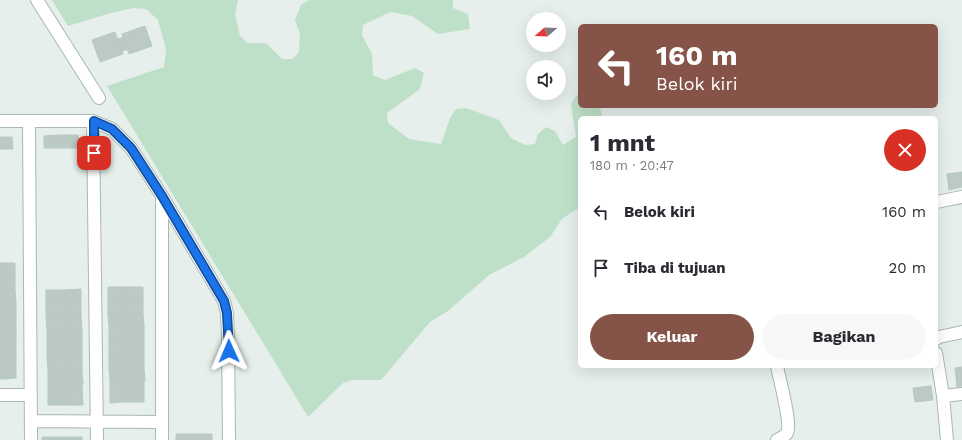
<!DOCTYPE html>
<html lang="id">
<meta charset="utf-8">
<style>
body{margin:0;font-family:"Work Sans",sans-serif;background:#f7f7f7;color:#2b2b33;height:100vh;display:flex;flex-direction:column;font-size:15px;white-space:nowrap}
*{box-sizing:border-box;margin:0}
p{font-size:13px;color:#7c7c81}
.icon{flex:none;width:22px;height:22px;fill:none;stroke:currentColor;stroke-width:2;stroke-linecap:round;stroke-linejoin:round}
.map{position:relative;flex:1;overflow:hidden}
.side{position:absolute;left:578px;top:116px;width:360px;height:252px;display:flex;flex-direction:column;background:#fff;border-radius:6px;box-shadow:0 4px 16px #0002}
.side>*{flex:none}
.banner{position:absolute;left:578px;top:24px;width:360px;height:84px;border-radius:6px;box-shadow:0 4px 16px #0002;background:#855347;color:#fff;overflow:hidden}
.needle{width:26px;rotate:251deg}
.fabs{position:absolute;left:526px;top:12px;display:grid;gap:8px}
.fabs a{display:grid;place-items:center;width:40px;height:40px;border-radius:50%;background:#fff;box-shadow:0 4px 16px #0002;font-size:20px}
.pin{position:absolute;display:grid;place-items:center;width:34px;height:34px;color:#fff;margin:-17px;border-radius:8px;box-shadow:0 2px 6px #0006}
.me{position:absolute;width:44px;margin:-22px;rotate:359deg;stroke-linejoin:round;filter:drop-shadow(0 0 3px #0008)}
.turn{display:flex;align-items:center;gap:14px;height:84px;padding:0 12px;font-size:18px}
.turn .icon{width:52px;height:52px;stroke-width:2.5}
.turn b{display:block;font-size:28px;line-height:34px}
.round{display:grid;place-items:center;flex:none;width:42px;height:42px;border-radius:21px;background:#f7f7f7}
.headline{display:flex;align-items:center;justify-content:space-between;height:68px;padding:0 12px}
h1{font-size:24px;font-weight:700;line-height:30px}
.action{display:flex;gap:8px;margin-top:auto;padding:8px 12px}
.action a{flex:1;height:46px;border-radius:24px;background:#855347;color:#fff;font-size:16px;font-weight:700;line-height:46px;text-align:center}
.action a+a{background:#f7f7f7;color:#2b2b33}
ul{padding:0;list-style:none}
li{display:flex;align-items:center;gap:12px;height:56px;padding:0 12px}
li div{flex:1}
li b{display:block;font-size:15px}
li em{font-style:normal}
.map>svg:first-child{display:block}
.green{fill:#bfe0c8}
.building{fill:#bbcac4;stroke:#b8c9c2}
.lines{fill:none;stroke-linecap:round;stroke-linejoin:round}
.minor-casing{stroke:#a8b8b2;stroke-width:14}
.minor{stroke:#fff;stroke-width:12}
.route-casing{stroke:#114b97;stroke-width:10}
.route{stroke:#1a73e8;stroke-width:7}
</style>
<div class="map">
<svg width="962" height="440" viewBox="0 0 962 440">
<rect width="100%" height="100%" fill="#e6efeb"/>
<!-- green -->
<path class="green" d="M52,0H238L235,14L240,36L248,43H266L282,59H292L299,52L300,34L295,20L301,5L309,0H453V8L468,14L470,29L438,34L412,16L390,12L363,25L362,35L372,54L373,75L385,80L415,68L424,73L420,89L387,113L388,123L409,139L441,144L450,118L456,109L466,108L499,120L511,138L525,145L535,144L538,134L546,127L555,131L563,145L576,137L571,104L577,95L580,94V106H599L602,114L601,118H580V207L562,219L550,237L524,257L489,275L448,311L430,322L381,380H353L343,383L308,417L107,86L164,67L166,49L158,20L146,9L133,8L111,13L68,26Z"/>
<!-- building -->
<path class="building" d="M145,26L152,46L129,54L122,34Z
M115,32L123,54L100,62L92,40Z
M124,37L128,49L122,51L118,39Z
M60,135H78L79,148H60Z
M60,135V148H44V136Z
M0,137H12L13,149H0Z
M962,172V187L949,190L947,174Z
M0,263H15V276H0Z
M0,276H15V289L0,290Z
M108,287H127V300H108Z
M127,287H143V299L127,300Z
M15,289L16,303H0V290Z
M81,289V302H65V290Z
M46,290H65V302H46Z
M143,299V313H127V300Z
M108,300H127V313L108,314Z
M46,302H65V316H46Z
M65,302H81V316H65Z
M0,303H16V317H0Z
M127,313V327H109L108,314Z
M127,313H143L144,327H127Z
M46,316H65V330H47Z
M65,316H81L82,329L65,330Z
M0,317H16V331H0Z
M109,327H127L128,341H109Z
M127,327H144V341H128Z
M82,329V344H66L65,330Z
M47,330H65L66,344H47Z
M0,331H16V345H0Z
M109,341H128V355H109Z
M128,341H144V355H128Z
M47,344H66V357L47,358Z
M66,344H82V357H66Z
M0,345H16V357H0Z
M109,355H128V368L109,369Z
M128,355H144V368H128Z
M0,357H4L5,379H0Z
M4,357H16V378L5,379Z
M66,357V371H48L47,358Z
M66,357H82V371H66Z
M962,367V386L957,387L955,368Z
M128,368V381H110L109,369Z
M128,368H144L145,381H128Z
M48,371H66L67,384H48Z
M66,371H82L83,384H67Z
M110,381H121V402L110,403Z
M121,381H132L133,402H121Z
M132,381H144V402H133Z
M48,384H59V405H48Z
M59,384H70L71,405H59Z
M70,384H82L83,405H71Z
M931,386L933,400L915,402L913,388Z
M176,434H195V440H176Z
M195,434H212V440H195Z
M42,437H55V440H42Z
M55,437H70V440H55Z
M70,437H82V440H70Z"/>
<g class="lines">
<defs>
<path id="minor" d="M37,0L99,98
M0,121H93L112,129L131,148L162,196L224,301L227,313L228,337L229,440
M29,121L31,440
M93,121L97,440
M162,197V440
M936,202L962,197
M936,339L939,337L962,332
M936,353L943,396L947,440
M777,366C779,378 792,424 787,433C785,436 781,438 777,440
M0,395H31
M943,396L962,394
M31,421L162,422"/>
</defs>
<!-- minor casing -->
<use href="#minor" class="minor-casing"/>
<!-- minor -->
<use href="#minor" class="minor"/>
</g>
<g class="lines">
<defs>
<path id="route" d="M94,153V121L112,129L131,148L162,196L224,301L227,313L229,351"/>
</defs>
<!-- route casing -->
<use href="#route" class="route-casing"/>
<!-- route -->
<use href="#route" class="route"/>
</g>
</svg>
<div class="fabs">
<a><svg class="needle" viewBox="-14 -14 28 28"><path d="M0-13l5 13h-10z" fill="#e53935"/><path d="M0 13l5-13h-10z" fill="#7c7c81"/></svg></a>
<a><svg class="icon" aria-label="sound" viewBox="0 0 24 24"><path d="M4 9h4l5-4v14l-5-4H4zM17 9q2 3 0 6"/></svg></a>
</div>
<div class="pin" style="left:94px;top:153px;background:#d93025"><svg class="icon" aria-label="arrive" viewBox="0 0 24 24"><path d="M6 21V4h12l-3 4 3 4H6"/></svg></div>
<svg class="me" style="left:229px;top:351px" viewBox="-20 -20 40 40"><path d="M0-17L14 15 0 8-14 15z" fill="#1a73e8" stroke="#fff" stroke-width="4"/></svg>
<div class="banner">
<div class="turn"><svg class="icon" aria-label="left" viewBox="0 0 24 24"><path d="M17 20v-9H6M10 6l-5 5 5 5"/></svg><div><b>160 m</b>Belok kiri</div></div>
</div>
<section class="side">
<div class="headline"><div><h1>1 mnt</h1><p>180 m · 20:47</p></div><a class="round" style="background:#d93025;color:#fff"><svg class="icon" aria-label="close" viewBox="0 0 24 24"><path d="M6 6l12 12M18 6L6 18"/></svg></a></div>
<ul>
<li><svg class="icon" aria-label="left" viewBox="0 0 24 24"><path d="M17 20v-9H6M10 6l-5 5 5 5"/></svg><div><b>Belok kiri</b></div><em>160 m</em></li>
<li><svg class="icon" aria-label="arrive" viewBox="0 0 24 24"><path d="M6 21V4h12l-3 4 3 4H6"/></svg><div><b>Tiba di tujuan</b></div><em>20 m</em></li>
</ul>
<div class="action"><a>Keluar</a><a>Bagikan</a></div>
</section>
</div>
